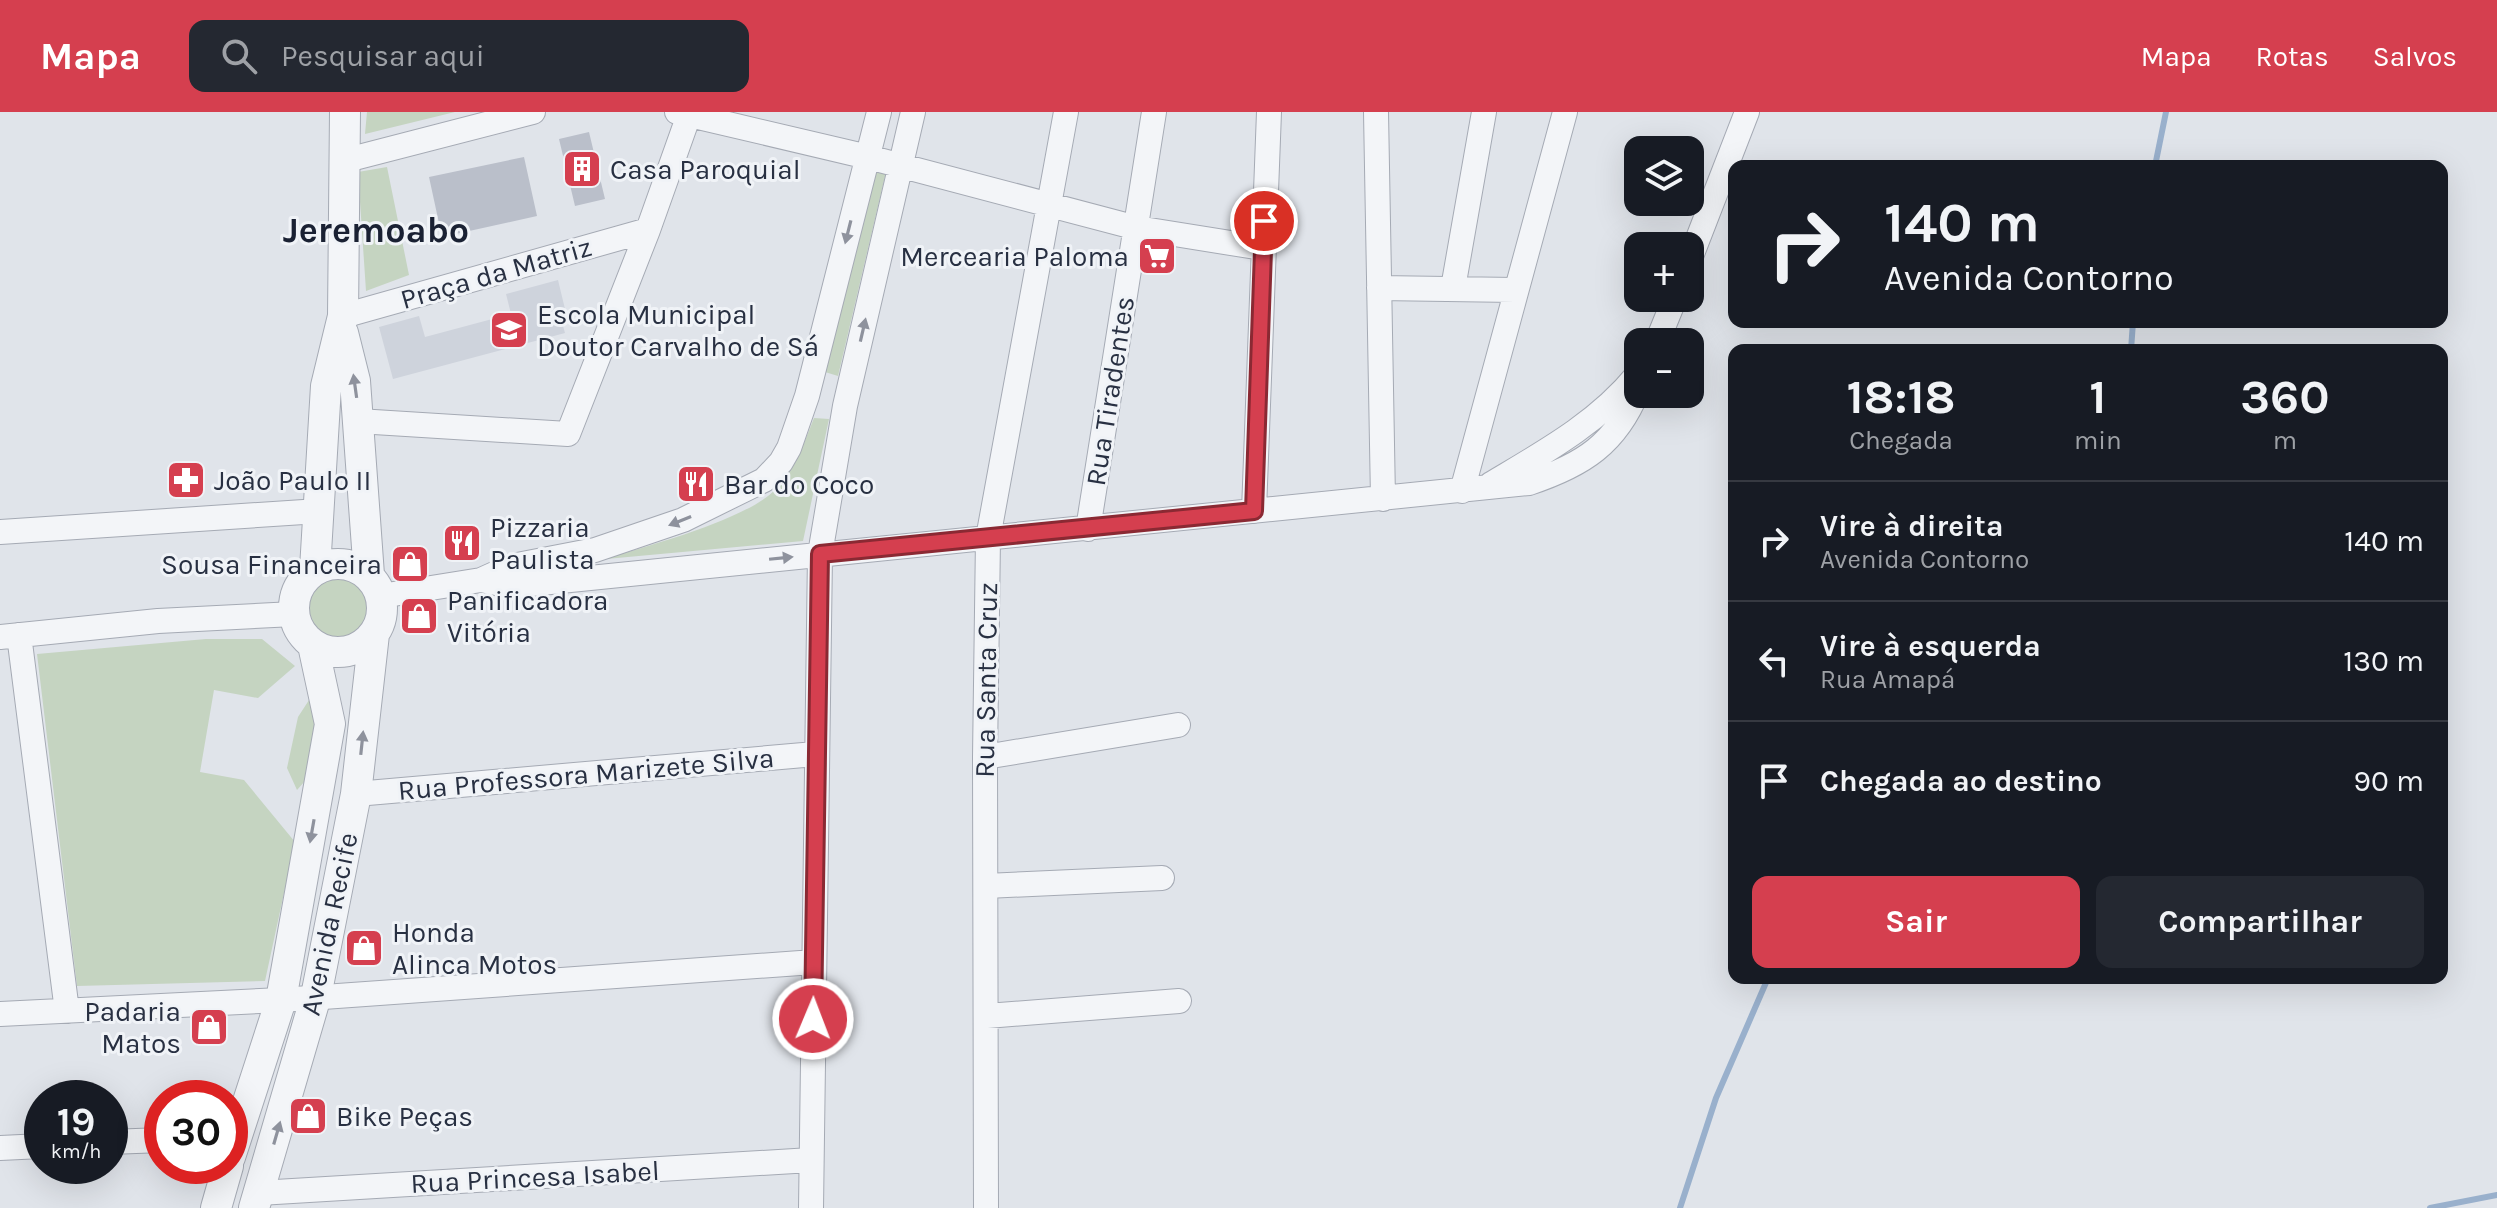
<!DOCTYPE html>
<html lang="pt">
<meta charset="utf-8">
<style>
body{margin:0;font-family:Karla,sans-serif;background:#242831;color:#f1f3f6;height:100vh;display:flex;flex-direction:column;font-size:30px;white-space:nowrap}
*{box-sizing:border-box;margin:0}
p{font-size:26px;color:#9ea1a6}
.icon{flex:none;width:44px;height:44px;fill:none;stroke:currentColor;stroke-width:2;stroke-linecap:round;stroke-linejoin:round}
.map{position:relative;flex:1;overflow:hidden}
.side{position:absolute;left:1728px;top:232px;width:720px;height:640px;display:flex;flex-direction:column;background:#171b24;border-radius:16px;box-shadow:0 8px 32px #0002}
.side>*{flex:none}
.banner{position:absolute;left:1728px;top:48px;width:720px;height:168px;border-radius:16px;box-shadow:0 8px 32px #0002;background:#171b24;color:#f1f3f6;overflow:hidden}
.controls{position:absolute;left:1624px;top:24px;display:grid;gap:16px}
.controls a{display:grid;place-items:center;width:80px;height:80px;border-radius:16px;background:#171b24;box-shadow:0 8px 32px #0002;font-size:40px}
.speed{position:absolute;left:24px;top:968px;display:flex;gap:16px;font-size:40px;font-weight:700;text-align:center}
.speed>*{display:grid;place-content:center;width:104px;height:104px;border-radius:50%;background:#171b24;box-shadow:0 8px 32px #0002;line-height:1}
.speed small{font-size:20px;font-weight:400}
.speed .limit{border:12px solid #d22;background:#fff;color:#111}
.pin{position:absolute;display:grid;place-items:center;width:68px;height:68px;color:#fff;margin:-34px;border:4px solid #fff;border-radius:50%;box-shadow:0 2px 8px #0007}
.me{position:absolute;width:88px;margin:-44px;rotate:1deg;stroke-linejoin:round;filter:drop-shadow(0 0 6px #0008)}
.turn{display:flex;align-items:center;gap:28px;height:168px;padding:0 24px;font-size:36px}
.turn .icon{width:104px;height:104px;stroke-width:2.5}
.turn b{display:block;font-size:56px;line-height:68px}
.eta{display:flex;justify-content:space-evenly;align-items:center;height:136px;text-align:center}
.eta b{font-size:48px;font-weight:700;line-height:56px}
.primary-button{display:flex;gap:16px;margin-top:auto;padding:16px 24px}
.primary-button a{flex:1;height:92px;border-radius:16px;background:#d53f4f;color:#fff;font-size:32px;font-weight:700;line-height:92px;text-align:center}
.primary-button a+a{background:#242831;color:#f1f3f6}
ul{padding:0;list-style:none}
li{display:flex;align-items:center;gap:24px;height:120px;padding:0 24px;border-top:2px solid #363941}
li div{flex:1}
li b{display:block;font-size:30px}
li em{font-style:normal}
header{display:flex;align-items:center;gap:48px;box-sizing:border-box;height:112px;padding:0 40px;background:#d53f4f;color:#fff}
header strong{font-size:38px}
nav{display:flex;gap:44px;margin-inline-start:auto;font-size:28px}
.search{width:560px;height:72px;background:#242831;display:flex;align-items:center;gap:20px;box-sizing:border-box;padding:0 28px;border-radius:16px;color:#9ea1a6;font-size:30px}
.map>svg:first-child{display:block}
.built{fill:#ced3dc}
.green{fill:#c5d4c1}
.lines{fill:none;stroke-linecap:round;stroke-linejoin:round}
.stream{stroke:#99b0cc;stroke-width:6}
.building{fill:#babfca}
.minor-casing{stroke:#a5aab4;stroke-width:26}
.tertiary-casing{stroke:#a5aab4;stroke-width:32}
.minor{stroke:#f3f5f8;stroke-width:24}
.tertiary{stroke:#f3f5f8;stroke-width:30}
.oneway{fill:#8e929d}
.route-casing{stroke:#8a2933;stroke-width:20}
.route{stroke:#d53f4f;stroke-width:14}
.labels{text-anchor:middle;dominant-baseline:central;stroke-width:6;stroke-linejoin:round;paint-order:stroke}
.poi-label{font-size:28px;fill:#283042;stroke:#f0f3f7;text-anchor:start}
.street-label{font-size:28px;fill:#283042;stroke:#f0f3f7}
.district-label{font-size:36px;font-weight:bold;fill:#1a2133;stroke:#f0f3f7}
</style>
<header>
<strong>Mapa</strong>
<div class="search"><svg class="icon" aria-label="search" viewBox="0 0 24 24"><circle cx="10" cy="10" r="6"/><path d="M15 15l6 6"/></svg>Pesquisar aqui</div>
<nav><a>Mapa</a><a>Rotas</a><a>Salvos</a></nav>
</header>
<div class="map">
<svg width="2497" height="1096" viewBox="0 0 2497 1096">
<rect width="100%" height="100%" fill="#e0e4ea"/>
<!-- built -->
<path class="built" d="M558,168L565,197L559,200L565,221L393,267L379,215L419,204L425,225L511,202L506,182Z"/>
<!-- green -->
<path class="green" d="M367,0H455L365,22Z
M387,55L409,163L366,179L358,60Z
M874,57L886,60L838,264L825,260Z
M814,306L829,307L803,429L606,447C649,433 746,408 776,377C795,357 804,331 814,306Z
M307 497a30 30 0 1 1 60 0a30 30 0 1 1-60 0Z
M206,527H262L295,554L258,586L214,578L200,660L244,668L295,730L265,869L77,874L37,542Z
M311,585L317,611L305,669L297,678L287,656L298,605Z"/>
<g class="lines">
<!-- stream -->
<path class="stream" d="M2155,54L2166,0
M2131,238L2133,210
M1680,1096L1716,986L1768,866
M2430,1096L2497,1083"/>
</g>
<!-- building -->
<path class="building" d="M589,20L605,87L575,94L559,27Z
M524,45L537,104L442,125L429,65Z"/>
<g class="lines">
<defs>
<path id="minor" d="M677,0L868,45L1137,116L1262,136
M1376,0L1383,387
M343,49L533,0
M1690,147L1747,0
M1379,176L1515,178
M1453,176L1484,0
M343,204L648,118
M1657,230L1675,186
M358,309L568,322L648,118L690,0
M1491,372C1543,341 1598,311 1637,263
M1462,379L1565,0
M1254,399L1269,0
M1088,417L1154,0
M0,420L319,399
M481,468L511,474L1529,371C1583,353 1616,332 1638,278
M381,484L481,468L512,454L595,438L683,408L764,368L781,350L789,336L807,284L879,0
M19,523L67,899
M0,525L158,509L294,502
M985,645L1178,613
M356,682L815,642
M986,774L1162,766
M0,902L281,888L814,850
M987,904L1179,889
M110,1030L162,1028
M0,1036L42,1034
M259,1081L811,1048
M811,1096L820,442L845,294L913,0
M986,1096L985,645L988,426L1066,0"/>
<path id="tertiary" d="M343,221L355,269L369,463
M294 496a44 44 0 1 1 88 0a44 44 0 1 1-88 0Z
M315,457L326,274L343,204L345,0
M230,1045L281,888L330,612L313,533
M216,1096L228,1054
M254,1096L316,884L356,682L374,522"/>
</defs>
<!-- minor casing -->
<use href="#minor" class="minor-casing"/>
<!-- tertiary casing -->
<use href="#tertiary" class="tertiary-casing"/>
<!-- minor -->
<use href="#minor" class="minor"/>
<!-- tertiary -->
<use href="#tertiary" class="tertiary"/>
</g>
<!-- one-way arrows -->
<defs><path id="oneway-solid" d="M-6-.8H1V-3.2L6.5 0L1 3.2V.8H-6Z" transform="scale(2)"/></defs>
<g class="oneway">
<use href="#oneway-solid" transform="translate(848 120) rotate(104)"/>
<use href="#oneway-solid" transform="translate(863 218) rotate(-77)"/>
<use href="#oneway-solid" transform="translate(355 274) rotate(-98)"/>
<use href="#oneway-solid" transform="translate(680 409) rotate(158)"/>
<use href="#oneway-solid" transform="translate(781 446) rotate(-6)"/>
<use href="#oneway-solid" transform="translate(362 631) rotate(-84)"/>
<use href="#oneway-solid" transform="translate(312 719) rotate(100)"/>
<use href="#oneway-solid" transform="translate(277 1021) rotate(-74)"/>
</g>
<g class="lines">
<defs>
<path id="route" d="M813,907L820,442L1254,399L1264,109"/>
</defs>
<!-- route casing -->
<use href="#route" class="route-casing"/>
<!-- route -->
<use href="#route" class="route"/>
</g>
<!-- icons -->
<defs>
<symbol id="building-square" viewBox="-11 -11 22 22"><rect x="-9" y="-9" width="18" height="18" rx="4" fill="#d53f4f" stroke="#f0f3f7"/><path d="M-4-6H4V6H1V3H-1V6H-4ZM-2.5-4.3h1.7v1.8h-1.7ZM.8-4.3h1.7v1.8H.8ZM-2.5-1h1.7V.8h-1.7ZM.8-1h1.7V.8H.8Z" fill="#fff"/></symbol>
<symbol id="supermarket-square" viewBox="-11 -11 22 22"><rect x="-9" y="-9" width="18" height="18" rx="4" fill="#d53f4f" stroke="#f0f3f7"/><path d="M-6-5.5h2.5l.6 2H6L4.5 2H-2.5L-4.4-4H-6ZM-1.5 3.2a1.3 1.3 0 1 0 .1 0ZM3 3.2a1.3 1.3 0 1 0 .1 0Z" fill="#fff"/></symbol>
<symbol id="school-square" viewBox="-11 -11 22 22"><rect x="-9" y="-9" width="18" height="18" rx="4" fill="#d53f4f" stroke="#f0f3f7"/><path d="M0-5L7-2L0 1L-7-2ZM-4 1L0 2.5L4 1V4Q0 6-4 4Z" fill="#fff"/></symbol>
<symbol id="pharmacy-square" viewBox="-11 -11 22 22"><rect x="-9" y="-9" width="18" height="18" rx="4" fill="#d53f4f" stroke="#f0f3f7"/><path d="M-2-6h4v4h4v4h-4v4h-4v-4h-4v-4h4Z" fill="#fff"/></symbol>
<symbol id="restaurant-square" viewBox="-11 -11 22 22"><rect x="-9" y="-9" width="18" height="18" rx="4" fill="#d53f4f" stroke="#f0f3f7"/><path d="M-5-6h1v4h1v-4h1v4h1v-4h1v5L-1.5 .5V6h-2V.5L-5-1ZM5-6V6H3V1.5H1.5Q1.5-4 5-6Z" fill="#fff"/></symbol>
<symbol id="shop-square" viewBox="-11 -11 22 22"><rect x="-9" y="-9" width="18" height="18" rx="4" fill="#d53f4f" stroke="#f0f3f7"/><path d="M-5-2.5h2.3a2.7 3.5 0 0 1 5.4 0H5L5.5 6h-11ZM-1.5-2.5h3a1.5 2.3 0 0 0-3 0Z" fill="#fff"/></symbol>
</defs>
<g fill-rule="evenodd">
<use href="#building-square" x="560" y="35" width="44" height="44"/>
<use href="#supermarket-square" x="1135" y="122" width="44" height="44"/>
<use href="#school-square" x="487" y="196" width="44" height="44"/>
<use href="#pharmacy-square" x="164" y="346" width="44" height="44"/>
<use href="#restaurant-square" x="674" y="350" width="44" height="44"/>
<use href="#restaurant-square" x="440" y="409" width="44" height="44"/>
<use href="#shop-square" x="388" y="430" width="44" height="44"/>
<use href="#shop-square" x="397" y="482" width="44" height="44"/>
<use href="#shop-square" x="342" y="814" width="44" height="44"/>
<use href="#shop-square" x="187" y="893" width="44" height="44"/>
<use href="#shop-square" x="286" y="982" width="44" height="44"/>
</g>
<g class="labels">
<!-- poi labels -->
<g class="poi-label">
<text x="610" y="57">Casa Paroquial</text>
<text x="1129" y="144" text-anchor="end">Mercearia Paloma</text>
<text x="537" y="202">Escola Municipal<tspan x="537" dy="32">Doutor Carvalho de Sá</tspan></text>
<text x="214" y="368">João Paulo II</text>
<text x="724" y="372">Bar do Coco</text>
<text x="490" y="415">Pizzaria<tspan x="490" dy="32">Paulista</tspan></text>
<text x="382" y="452" text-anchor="end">Sousa Financeira</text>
<text x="447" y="488">Panificadora<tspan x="447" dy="32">Vitória</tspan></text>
<text x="392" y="820">Honda<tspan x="392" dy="32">Alinca Motos</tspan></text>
<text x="181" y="899" text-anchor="end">Padaria<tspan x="181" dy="32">Matos</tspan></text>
<text x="336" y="1004">Bike Peças</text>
</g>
<!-- street labels -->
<g class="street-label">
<text transform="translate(496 161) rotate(-16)">Praça da Matriz</text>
<text transform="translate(1110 279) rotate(-81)">Rua Tiradentes</text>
<text transform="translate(986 568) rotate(-89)">Rua Santa Cruz</text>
<text transform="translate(586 662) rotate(-5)">Rua Professora Marizete Silva</text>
<text transform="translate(329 812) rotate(-78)">Avenida Recife</text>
<text transform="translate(535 1065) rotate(-3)">Rua Princesa Isabel</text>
</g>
<!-- district labels -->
<g class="district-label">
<text x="376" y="118">Jeremoabo</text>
</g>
</g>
</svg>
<div class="controls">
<a><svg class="icon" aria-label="layers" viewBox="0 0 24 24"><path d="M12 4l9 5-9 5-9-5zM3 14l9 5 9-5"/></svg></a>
<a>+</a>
<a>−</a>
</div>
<div class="speed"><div>19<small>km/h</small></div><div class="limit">30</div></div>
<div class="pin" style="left:1264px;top:109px;background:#d93025"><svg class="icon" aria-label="arrive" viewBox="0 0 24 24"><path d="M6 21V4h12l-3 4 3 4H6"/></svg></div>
<svg class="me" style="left:813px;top:907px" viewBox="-20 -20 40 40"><circle r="17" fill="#d53f4f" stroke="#fff" stroke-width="3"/><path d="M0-11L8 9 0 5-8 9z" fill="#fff"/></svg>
<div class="banner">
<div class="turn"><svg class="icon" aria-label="right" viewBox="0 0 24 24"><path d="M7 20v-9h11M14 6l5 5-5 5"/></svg><div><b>140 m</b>Avenida Contorno</div></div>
</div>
<section class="side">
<div class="eta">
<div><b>18:18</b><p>Chegada</p></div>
<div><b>1</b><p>min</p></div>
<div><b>360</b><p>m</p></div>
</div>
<ul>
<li><svg class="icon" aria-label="right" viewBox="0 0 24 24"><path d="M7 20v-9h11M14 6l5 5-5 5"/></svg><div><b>Vire à direita</b><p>Avenida Contorno</p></div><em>140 m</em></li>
<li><svg class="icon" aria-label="left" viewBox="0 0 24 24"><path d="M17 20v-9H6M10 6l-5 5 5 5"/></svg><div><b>Vire à esquerda</b><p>Rua Amapá</p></div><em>130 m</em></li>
<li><svg class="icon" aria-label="arrive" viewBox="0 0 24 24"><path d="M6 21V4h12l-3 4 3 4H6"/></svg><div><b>Chegada ao destino</b></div><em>90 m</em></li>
</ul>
<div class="primary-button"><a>Sair</a><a>Compartilhar</a></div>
</section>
</div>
